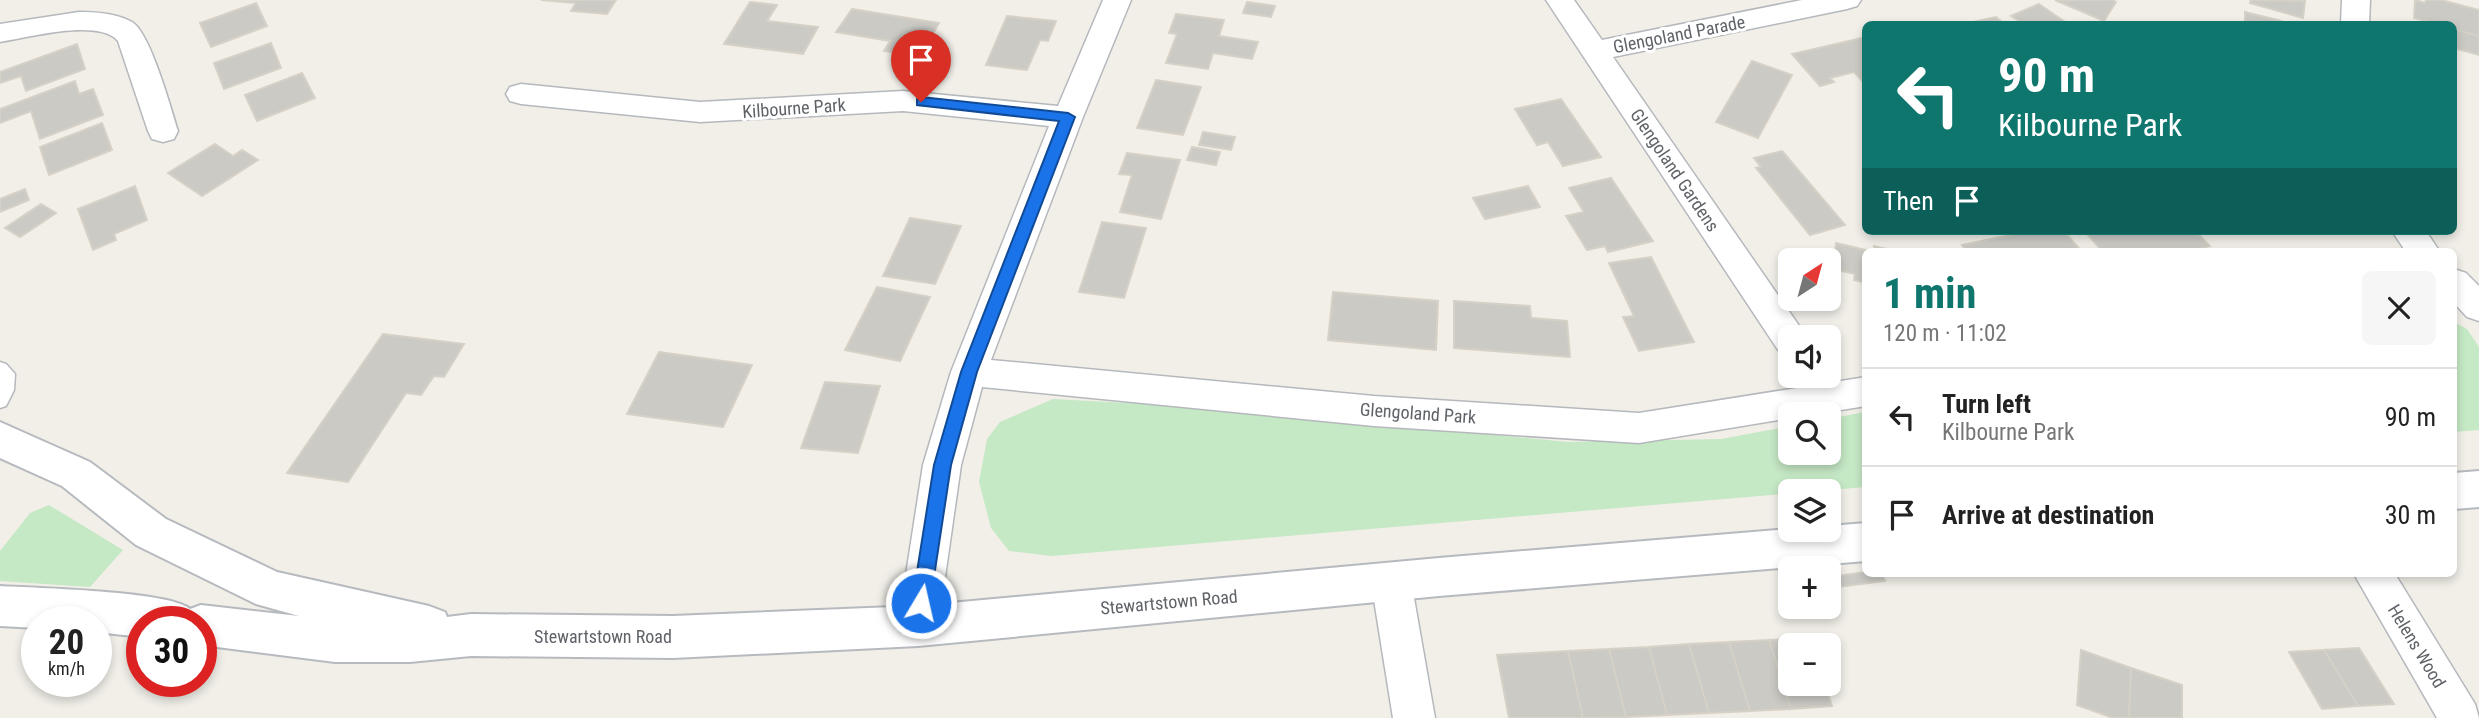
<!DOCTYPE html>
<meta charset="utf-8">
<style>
body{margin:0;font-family:"Roboto Condensed",sans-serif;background:#f6f6f6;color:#222;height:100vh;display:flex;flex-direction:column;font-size:26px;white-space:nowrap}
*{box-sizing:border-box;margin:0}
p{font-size:23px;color:#767676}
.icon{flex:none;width:38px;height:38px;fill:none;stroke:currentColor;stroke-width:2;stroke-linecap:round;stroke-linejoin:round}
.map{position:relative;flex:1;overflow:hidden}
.details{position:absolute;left:1862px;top:248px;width:595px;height:329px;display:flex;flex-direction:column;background:#fff;border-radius:10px;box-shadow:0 4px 10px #0003}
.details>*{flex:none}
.guide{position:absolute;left:1862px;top:21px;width:595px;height:214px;border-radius:10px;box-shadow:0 4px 10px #0003;background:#0f766e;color:#fff;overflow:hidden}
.needle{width:46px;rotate:36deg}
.tools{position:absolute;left:1778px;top:248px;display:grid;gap:14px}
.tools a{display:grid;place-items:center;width:63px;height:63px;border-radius:10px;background:#fff;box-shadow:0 4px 10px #0003;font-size:35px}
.speed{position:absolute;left:21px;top:606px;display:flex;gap:14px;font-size:35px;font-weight:700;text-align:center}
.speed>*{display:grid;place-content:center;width:91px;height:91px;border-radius:50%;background:#fff;box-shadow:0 4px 10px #0003;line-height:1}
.speed small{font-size:18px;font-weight:400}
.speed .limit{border:10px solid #d22;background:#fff;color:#111}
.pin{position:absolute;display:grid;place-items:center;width:60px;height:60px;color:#fff;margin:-72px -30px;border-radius:50% 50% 50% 0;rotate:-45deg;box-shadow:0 0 7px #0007}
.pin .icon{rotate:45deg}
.me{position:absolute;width:77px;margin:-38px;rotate:9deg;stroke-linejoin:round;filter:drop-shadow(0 0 5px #0008)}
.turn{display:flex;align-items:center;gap:24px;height:147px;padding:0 21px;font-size:32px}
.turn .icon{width:91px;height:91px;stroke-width:2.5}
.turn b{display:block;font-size:49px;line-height:60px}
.then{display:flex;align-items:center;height:66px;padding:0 21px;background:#0003;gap:14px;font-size:26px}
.round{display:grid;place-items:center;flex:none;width:74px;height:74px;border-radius:10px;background:#f6f6f6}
.head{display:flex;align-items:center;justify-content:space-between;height:119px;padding:0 21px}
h1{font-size:42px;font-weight:700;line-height:52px;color:#0f766e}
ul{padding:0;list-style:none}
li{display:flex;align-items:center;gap:21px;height:98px;padding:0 21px;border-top:2px solid #e0e0e0}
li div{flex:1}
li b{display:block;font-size:26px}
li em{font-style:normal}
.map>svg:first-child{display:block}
.green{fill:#c5e8c5}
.building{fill:#cccac5;stroke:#d6d1c6;stroke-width:2}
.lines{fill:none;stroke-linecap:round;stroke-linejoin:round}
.service-casing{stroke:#b5b8bc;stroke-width:3}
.minor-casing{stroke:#b5b8bc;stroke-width:3}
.secondary-casing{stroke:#b6babf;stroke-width:4}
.service{fill:#fff;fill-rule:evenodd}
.minor{fill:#fff;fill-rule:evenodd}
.secondary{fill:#fff;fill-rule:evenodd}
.route{fill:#1a73e8;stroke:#114b97;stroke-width:2}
.labels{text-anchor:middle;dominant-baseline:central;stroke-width:6;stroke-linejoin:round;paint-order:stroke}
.street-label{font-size:18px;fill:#5f6368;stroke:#fff}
</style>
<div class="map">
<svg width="2479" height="718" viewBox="0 0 2479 718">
<rect width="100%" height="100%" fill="#f1efe8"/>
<!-- green -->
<path class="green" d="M2454,322L2467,329L2479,347V430L2454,432Z
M1053,399L1203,407L1568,442L1721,439L1790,426V453H1829V419L1865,412V487L1052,556L1009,551L991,528L979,482L987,439L1000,422Z
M49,505L123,550L90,587L0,581V551L30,513Z"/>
<!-- building -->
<path class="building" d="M541,0H616L607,14L571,11L576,3Z
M2055,0H2112L2116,2L2104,21Z
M2251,0L2305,1L2303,18L2250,3Z
M2415,0L2425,3L2426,0H2441L2479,10V36L2454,29V24H2438L2414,18Z
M750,2L777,5L767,21L818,27L803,54L724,44Z
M1247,2L1275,6L1271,17L1243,13Z
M256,3L267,26L211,47L200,23Z
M2039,4L2068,24H2024L2011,16Z
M852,9L939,23L920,56L884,51L890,41L836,32Z
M2245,12L2281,21L2280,24H2259L2245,21Z
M1176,14L1224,20L1219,36L1258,42L1252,59L1213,53L1208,69L1166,63L1177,34L1169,33Z
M1007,16L1056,21L1048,41L1040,40L1027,70L986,65Z
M1996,17L2004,24H1964Z
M2454,29L2479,36V55L2454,48Z
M1866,37L1865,84L1854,72L1830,78L1834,82L1820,86L1792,54Z
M271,43L281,68L224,89L214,63Z
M77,44L85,69L26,91L21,76L0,83V72Z
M1752,61L1792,75L1758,138L1716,122Z
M302,73L315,98L257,121L245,95Z
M1156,80L1201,87L1183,135L1137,128Z
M75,81L79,94L93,89L103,115L40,139L31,111L0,123V109Z
M1561,99L1601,157L1563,166L1548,142L1537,145L1515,109Z
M102,123L112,150L49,175L40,147Z
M1203,132L1235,137L1231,150L1199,145Z
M215,144L233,156L242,150L258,160L202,196L168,173Z
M1192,147L1220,152L1216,165L1187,160Z
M1782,151L1845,225L1810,235L1756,168L1761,167L1754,158Z
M1127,153L1180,160L1161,219L1120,212L1132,175L1119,174Z
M1611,178L1653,241L1608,252L1605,246L1587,250L1566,216L1584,212L1569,188Z
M135,186L147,220L114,234L116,240L93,250L78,209Z
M1528,186L1540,207L1485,219L1473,198Z
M25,189L29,200L0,212V199Z
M41,204L56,213L20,237L5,228Z
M910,218L961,226L935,284L883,276Z
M1102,222L1146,228L1124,298L1079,292Z
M2030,231H2064L2082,252H1967L1962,245Z
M2097,231H2195L2210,246L2187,252H2103L2088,235L2099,233Z
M1836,243L1874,252V246L1899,252H1866V283L1854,280L1855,274L1833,269Z
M1651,257L1694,342L1639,351L1623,317L1634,316L1609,263Z
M877,287L930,297L900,361L845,350Z
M1333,292L1438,301L1436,350L1328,340Z
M1454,301L1530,306L1531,318L1567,321L1570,357L1454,348Z
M383,334L464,344L444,377L434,376L421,395L406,393L348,482L287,473Z
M659,352L752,365L723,427L627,414Z
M825,382L880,386L858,453L801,448Z
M1866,572L1882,574L1885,581L1829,588V577Z
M1809,638L1811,646H1790V684H1825L1832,706L1791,709L1769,640Z
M1769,640L1791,709L1750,711L1729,642Z
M1729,642L1750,711L1709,713L1689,644Z
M1689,644L1709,713L1667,715L1649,647Z
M1649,647L1667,715L1626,717L1609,649Z
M2359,648L2394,704L2358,706L2324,650Z
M1609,649L1626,717L1583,718L1568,651Z
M2081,650L2131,668L2129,718H2113L2077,705Z
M2324,650L2358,706L2322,709L2289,652Z
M1568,651L1583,718H1509L1497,655Z
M2131,668L2182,685V718H2129Z"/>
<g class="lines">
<defs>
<path id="service" d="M0,362L6,364L15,374L14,390L6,406L0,408Z"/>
<path id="minor" d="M1103,0H1131L1083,117L991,360L1374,396L1639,413L1866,377V406L1810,415H1790V418L1639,443L1374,426L982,387L961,465L938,626L932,639L918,644L904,639L898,626L923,465L951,372L1049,126L903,111L700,122L521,104L510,101L506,94L510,87L521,84L700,102L903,91L1058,106Z
M1546,0H1574L1602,40L1802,0H1861L1857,6L1847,9L1613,57L1802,330L1806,338H1790V354L1778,350Z
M2342,0H2370L2369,24H2341Z
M79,12C96,12 116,13 132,22C150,32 171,109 178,131L174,139L163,142L152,139L148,131L118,41C98,18 27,38 0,42V24Z
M2392,231H2426L2440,252H2406Z
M2454,269L2466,273L2479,286V321L2467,317L2454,303Z
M1391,563L1405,569L1411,581L1435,718H1393L1371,581L1377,569Z
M2354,574H2395L2475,704L2479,718H2437Z"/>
<path id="secondary" d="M0,422L90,462L166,519L277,572L429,606L445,612L447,617L471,614L673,616L918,606L1439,558L1790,529L1829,530V526L1866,523V561L1439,596L918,646L673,658L471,656L410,662H335L201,645V621H142V637L96,632V621H37V628L0,626V586C34,588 170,591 190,609L201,605L299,616L256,604L136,545L62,486L0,458Z
M2479,471V507L2454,509V473Z"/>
</defs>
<!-- service casing -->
<use href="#service" class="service-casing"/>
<!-- minor casing -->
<use href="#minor" class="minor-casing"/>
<!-- secondary casing -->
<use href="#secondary" class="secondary-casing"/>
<!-- service -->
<use href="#service" class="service"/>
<!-- minor -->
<use href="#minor" class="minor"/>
<!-- secondary -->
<use href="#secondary" class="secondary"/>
</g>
<!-- route -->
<path class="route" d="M921,97L1068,113L1075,117L977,372L951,465L930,603L928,609L921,611L915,609L912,603L934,465L961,372L1059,121L917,105V99Z"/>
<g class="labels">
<!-- street labels -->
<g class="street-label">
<text transform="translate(1679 34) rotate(-11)">Glengoland Parade</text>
<text transform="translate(794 108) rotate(-4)">Kilbourne Park</text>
<text transform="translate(1675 170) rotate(56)">Glengoland Gardens</text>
<text transform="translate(1418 413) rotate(4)">Glengoland Park</text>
<text transform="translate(1169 602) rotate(-5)">Stewartstown Road</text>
<text x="603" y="636">Stewartstown Road</text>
<text transform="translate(2417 646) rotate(59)">Helens Wood</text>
</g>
</g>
</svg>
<div class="tools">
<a><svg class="needle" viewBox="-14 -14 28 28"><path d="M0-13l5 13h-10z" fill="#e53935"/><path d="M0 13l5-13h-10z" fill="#767676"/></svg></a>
<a><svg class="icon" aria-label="sound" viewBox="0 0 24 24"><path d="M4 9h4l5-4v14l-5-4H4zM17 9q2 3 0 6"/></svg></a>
<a><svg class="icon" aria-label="search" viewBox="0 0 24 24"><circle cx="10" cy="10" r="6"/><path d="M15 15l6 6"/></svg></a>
<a><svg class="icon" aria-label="layers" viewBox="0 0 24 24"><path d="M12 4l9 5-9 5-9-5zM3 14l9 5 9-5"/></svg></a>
<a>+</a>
<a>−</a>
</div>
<div class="speed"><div>20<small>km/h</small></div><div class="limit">30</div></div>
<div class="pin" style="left:921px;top:102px;background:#d93025"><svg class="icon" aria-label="arrive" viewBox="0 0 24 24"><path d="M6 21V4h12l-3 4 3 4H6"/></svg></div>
<svg class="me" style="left:921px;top:603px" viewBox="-20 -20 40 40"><circle r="17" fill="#1a73e8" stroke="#fff" stroke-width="3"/><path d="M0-11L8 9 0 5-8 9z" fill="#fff"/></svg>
<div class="guide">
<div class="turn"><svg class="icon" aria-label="left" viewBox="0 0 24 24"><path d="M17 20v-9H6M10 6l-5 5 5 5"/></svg><div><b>90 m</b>Kilbourne Park</div></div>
<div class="then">Then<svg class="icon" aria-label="arrive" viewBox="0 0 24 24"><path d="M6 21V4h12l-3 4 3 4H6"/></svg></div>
</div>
<section class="details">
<div class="head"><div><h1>1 min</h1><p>120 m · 11:02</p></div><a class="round"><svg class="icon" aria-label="close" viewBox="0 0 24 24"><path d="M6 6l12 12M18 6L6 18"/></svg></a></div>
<ul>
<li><svg class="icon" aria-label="left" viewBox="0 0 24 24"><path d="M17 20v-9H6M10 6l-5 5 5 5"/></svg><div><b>Turn left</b><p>Kilbourne Park</p></div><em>90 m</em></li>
<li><svg class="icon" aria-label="arrive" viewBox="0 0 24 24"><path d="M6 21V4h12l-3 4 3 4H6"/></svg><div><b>Arrive at destination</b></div><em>30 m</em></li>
</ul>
</section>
</div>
